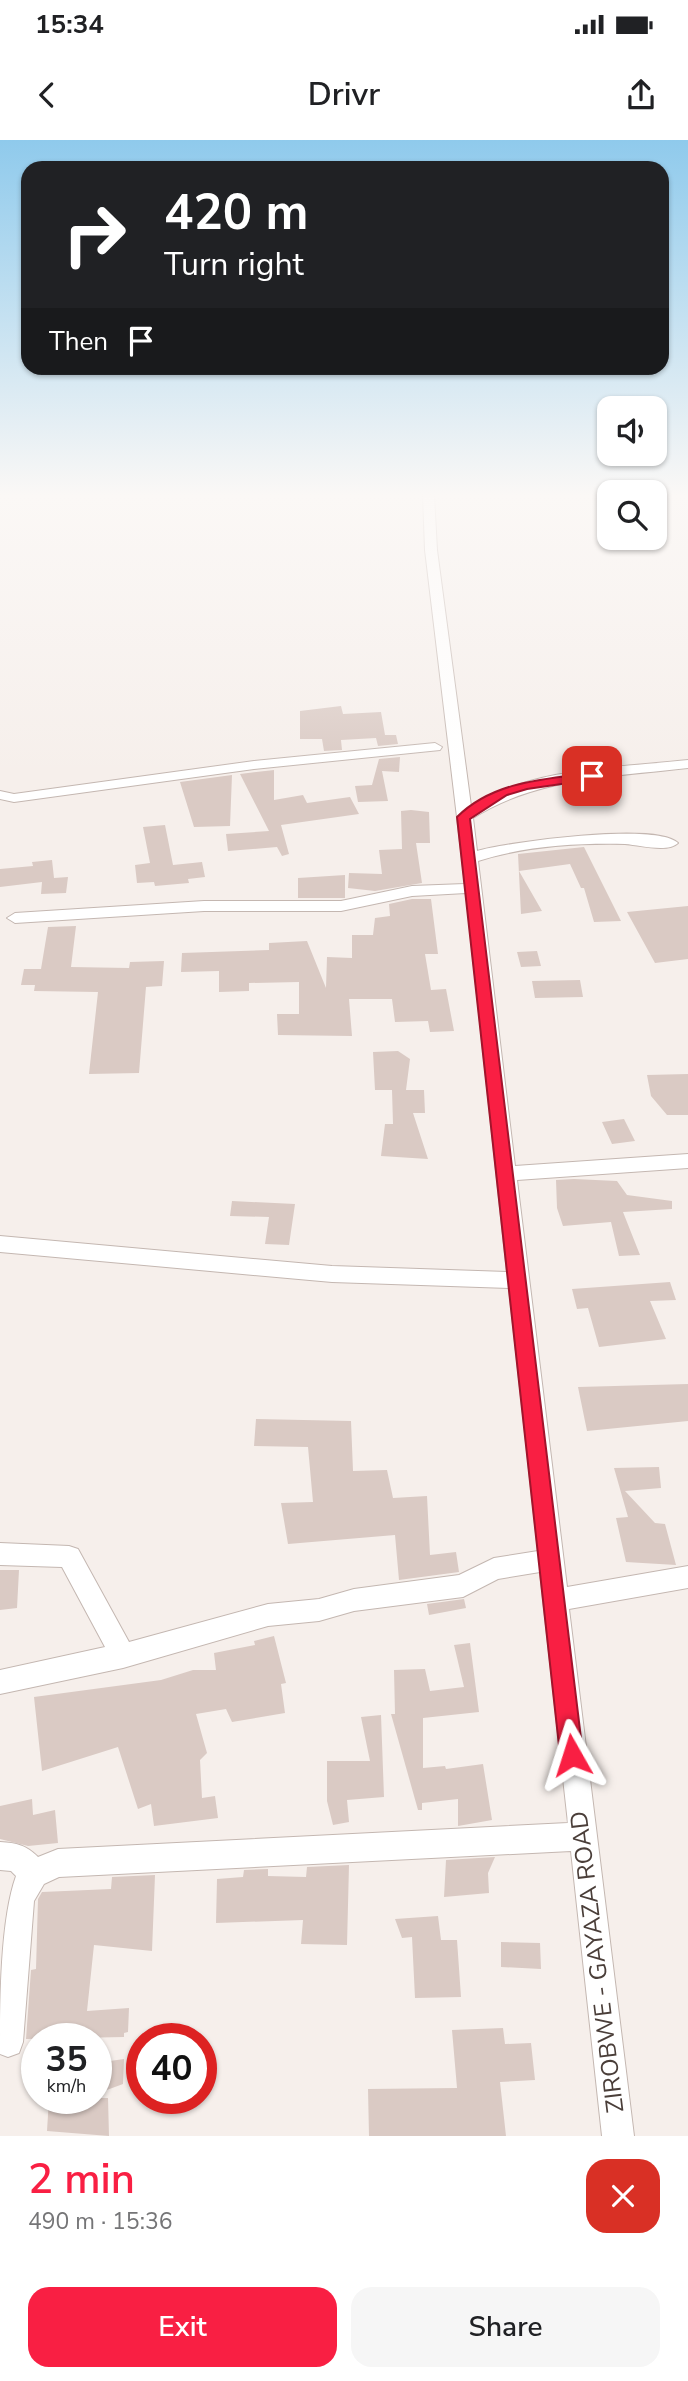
<!DOCTYPE html>
<meta charset="utf-8">
<style>
body{margin:0;font-family:"Nunito Sans",sans-serif;background:#f6f6f6;color:#202124;height:100vh;display:flex;flex-direction:column;font-size:26px;white-space:nowrap}
*{box-sizing:border-box;margin:0}
p{font-size:23px;color:#757577}
.icon{flex:none;width:38px;height:38px;fill:none;stroke:currentColor;stroke-width:2;stroke-linecap:round;stroke-linejoin:round}
.map{position:relative;height:1996px;overflow:hidden}
.details{display:flex;flex-direction:column;background:#fff;flex:1}
.details>*{flex:none}
.banner{position:absolute;left:21px;top:21px;width:648px;height:214px;border-radius:21px;box-shadow:0 2px 5px #0004;background:#202124;color:#fff;overflow:hidden}
.buttons{position:absolute;left:597px;top:256px;display:grid;gap:14px}
.buttons a{display:grid;place-items:center;width:70px;height:70px;border-radius:14px;background:#fff;box-shadow:0 2px 5px #0004;font-size:35px}
.speed{position:absolute;left:21px;top:1883px;display:flex;gap:14px;font-size:35px;font-weight:700;text-align:center}
.speed>*{display:grid;place-content:center;width:91px;height:91px;border-radius:50%;background:#fff;box-shadow:0 2px 5px #0004;line-height:1}
.speed small{font-size:18px;font-weight:400}
.speed .limit{border:10px solid #d22;background:#fff;color:#111}
.pin{position:absolute;display:grid;place-items:center;width:60px;height:60px;color:#fff;margin:-30px;border-radius:14px;box-shadow:0 4px 10px #0006}
.me{position:absolute;width:77px;margin:-38px;rotate:354deg;stroke-linejoin:round;filter:drop-shadow(0 0 5px #0008)}
.turn{display:flex;align-items:center;gap:24px;height:147px;padding:0 28px;font-size:32px}
.turn .icon{width:91px;height:91px;stroke-width:2.5}
.turn b{display:block;font-size:49px;line-height:60px}
.then{display:flex;align-items:center;height:66px;padding:0 28px;background:#0003;gap:14px;font-size:26px}
.round{display:grid;place-items:center;flex:none;width:74px;height:74px;border-radius:21px;background:#f6f6f6}
.summary{display:flex;align-items:center;justify-content:space-between;height:119px;padding:0 28px}
h1{font-size:42px;font-weight:600;line-height:52px;color:#f91f43}
.cta{display:flex;gap:14px;margin-top:auto;padding:14px 28px}
.cta a{flex:1;height:80px;border-radius:21px;background:#f91f43;color:#fff;font-size:28px;font-weight:600;line-height:80px;text-align:center}
.cta a+a{background:#f6f6f6;color:#202124}
.status{display:flex;justify-content:space-between;align-items:center;height:49px;padding:0 35px;background:#fff;direction:ltr}
.status svg{height:19px;fill:currentColor}
header{display:flex;justify-content:space-between;align-items:center;height:91px;padding:0 28px;background:#fff;font-size:32px;font-weight:600}
.map>svg:first-child{display:block}
.building{fill:#dacac4}
.lines{fill:none;stroke-linecap:round;stroke-linejoin:round}
.minor-casing{stroke:#c4b7b1;stroke-width:2}
.minor{fill:#fff;fill-rule:evenodd}
.route{fill:#f91f43;stroke:#a2142c;stroke-width:2}
.labels{text-anchor:middle;dominant-baseline:central;stroke-width:6;stroke-linejoin:round;paint-order:stroke}
.street-label{font-size:24px;fill:#4a3e39;stroke:#fff}
</style>
<div class="status"><b>15:34</b><svg viewBox="0 0 49 12"><path d="M0 12V9h3v3zM5 12V6h3v6zM10 12V3h3v9zM15 12V0h3v12zM26 1h20v11H26zM47 4h2v5h-2z"/></svg></div>
<header><svg class="icon" aria-label="back" viewBox="0 0 24 24"><path d="M15 5l-7 7 7 7"/></svg>Drivr<svg class="icon" aria-label="share" viewBox="0 0 24 24"><path d="M12 15V3M7 8l5-5 5 5M5 13v7h14v-7"/></svg></header>
<div class="map">
<svg width="688" height="1996" viewBox="0 0 688 1996">
<rect width="100%" height="100%" fill="#f6efeb"/>
<!-- building -->
<path class="building" d="M341,566L343,574L381,572L385,595H396L398,604L378,606L376,598L341,600L342,610L324,611L322,599H300V571Z
M400,617L399,632L382,631L388,661L358,662L355,646L372,645L379,619Z
M274,630V660L303,655L307,663L350,657L359,674L281,685L289,714L282,716L277,707L228,711L226,694L269,691L240,634Z
M232,635L230,686L194,687L180,642Z
M411,670L429,672L430,703H416L422,743L375,751L348,748L349,733L382,734L379,710L402,709L401,671Z
M165,685L173,725L202,722L205,737L188,739L189,743L155,746L154,742L137,743L135,725L150,723L143,687Z
M584,707L621,781L594,782L584,748H581L570,724L519,731L542,771L521,774L518,714Z
M52,720L54,738L68,737L66,753L41,754L42,742L0,747V729L33,726L32,722Z
M345,735V758H298V738Z
M412,759H431L438,814H425L431,850L446,849L454,891L430,892L428,881L395,882L392,859H349L352,896L278,895L277,874H299V842L249,843V851L219,852V831L181,832L182,813L269,810V803L307,801L326,848L327,817L352,818V795H373L375,778L390,776L389,764Z
M688,766V819L655,823L627,772Z
M76,786L71,827L129,828L130,822L164,821L162,846L146,847L139,933L89,934L98,852L34,851L35,845H21L24,829H41L48,787Z
M537,811L541,826L521,827L517,812Z
M580,840L583,857L535,858L532,841Z
M398,911L410,919L406,950H424L425,973H413L428,1019L381,1016L385,984H393L392,950H375L373,912Z
M688,934V975H667L651,956L647,935Z
M624,979L635,1001L612,1004L602,982Z
M574,1039L617,1041L627,1055L672,1061V1069L623,1072L640,1115L619,1116L611,1082L563,1086L557,1068L556,1040Z
M232,1061L295,1064L289,1105L265,1104L269,1077L230,1076Z
M670,1142L676,1160L650,1161L666,1199L599,1207L588,1168L577,1169L572,1149Z
M688,1244V1281L587,1291L578,1247Z
M256,1279L351,1281L353,1331L387,1330L393,1358L427,1356L430,1415L456,1412L459,1432L399,1440L395,1395L288,1404L281,1363L313,1362L308,1307L254,1306Z
M659,1327L661,1348L625,1351L655,1383L665,1384L676,1425L626,1422L616,1378L628,1377L614,1328Z
M0,1430H19L17,1468L0,1470Z
M464,1459L466,1468L429,1475L427,1464Z
M274,1496L286,1543L281,1544L285,1573L232,1582L226,1569L196,1574L207,1613L200,1620L202,1658L215,1656L218,1678L154,1686L151,1664L138,1669L118,1607L42,1631L34,1557L161,1540L193,1530H216L214,1513L255,1505L254,1501Z
M470,1503L479,1572L423,1578V1628L445,1626L446,1629L483,1624L492,1680L458,1686V1659L422,1663V1670H418L391,1574H395L394,1530L425,1529L430,1551L464,1547L454,1505Z
M381,1575L384,1657L347,1660L349,1682L333,1685L327,1661V1621H370L361,1577Z
M32,1659L33,1675L55,1670L58,1703L28,1706L0,1699V1666Z
M495,1717L488,1733L489,1753L444,1757L446,1720Z
M349,1725L347,1805L301,1804L303,1780L216,1783L217,1739L243,1737L244,1730L268,1729V1736L306,1737L307,1727Z
M155,1735L152,1811L94,1805L87,1871L129,1868L128,1892L124,1893V1897L26,1899L31,1830L36,1829L38,1759L42,1752L111,1749L112,1737Z
M438,1776L441,1800H457L461,1857L415,1858L412,1797L402,1798L395,1779Z
M501,1802L540,1803L541,1829L501,1827Z
M503,1888L505,1904L531,1903L535,1940L500,1942L506,1996H369L368,1949L457,1948L452,1890Z
M124,1919L123,1944L96,1954V1923Z
M49,1958H108L109,1996L47,1991Z"/>
<g class="lines">
<defs>
<path id="minor" d="M423,355H434L437,410L471,666C535,627 616,628 688,620V628C613,637 538,637 473,678L477,711C508,702 656,682 678,703C668,713 639,705 625,704C576,703 525,706 478,721L515,1026L688,1014V1028L517,1040L567,1447L688,1426V1448L569,1469L634,1996H602L571,1711L59,1737L44,1744L34,1761L23,1902L19,1913L8,1917L0,1914C0,1863 0,1781 16,1736L11,1731L0,1730V1702C17,1703 26,1705 38,1717L58,1709L568,1683L540,1432L498,1439L463,1457L354,1471L319,1481L268,1486L123,1528L0,1554V1530L105,1507L62,1427L0,1425V1403L69,1406L78,1409L129,1502L268,1464L319,1459L354,1449L459,1435L494,1418L538,1411L509,1148L332,1142L0,1112V1096L332,1126L507,1132L466,753L412,756L341,771H204L15,783L7,778L15,773L204,761H341L412,746L465,744L425,410Z
M435,603L442,607L440,610L254,629L14,662L0,659V651L14,654L254,621Z"/>
</defs>
<!-- minor casing -->
<use href="#minor" class="minor-casing"/>
<!-- minor -->
<use href="#minor" class="minor"/>
</g>
<!-- sky -->
<linearGradient id="sky" x2="0" y2="1"><stop stop-color="#8fcaec"/><stop offset="0.56" stop-color="#fbf8f6"/><stop offset="1" stop-color="#fbf8f6" stop-opacity="0"/></linearGradient>
<rect width="688" height="635" fill="url(#sky)"/>
<!-- route -->
<path class="route" d="M592,633L596,634V639L527,649L507,655L470,679L583,1615L580,1623L572,1626L564,1623L560,1615L457,677C493,641 545,639 592,633Z"/>
<g class="labels">
<!-- street labels -->
<g class="street-label">
<text transform="translate(597 1822) rotate(-97)">ZIROBWE - GAYAZA ROAD</text>
</g>
</g>
</svg>
<div class="buttons">
<a><svg class="icon" aria-label="sound" viewBox="0 0 24 24"><path d="M4 9h4l5-4v14l-5-4H4zM17 9q2 3 0 6"/></svg></a>
<a><svg class="icon" aria-label="search" viewBox="0 0 24 24"><circle cx="10" cy="10" r="6"/><path d="M15 15l6 6"/></svg></a>
</div>
<div class="speed"><div>35<small>km/h</small></div><div class="limit">40</div></div>
<div class="pin" style="left:592px;top:636px;background:#d93025"><svg class="icon" aria-label="arrive" viewBox="0 0 24 24"><path d="M6 21V4h12l-3 4 3 4H6"/></svg></div>
<svg class="me" style="left:572px;top:1615px" viewBox="-20 -20 40 40"><path d="M0-17L14 15 0 8-14 15z" fill="#f91f43" stroke="#fff" stroke-width="4"/></svg>
<div class="banner">
<div class="turn"><svg class="icon" aria-label="right" viewBox="0 0 24 24"><path d="M7 20v-9h11M14 6l5 5-5 5"/></svg><div><b>420 m</b>Turn right</div></div>
<div class="then">Then<svg class="icon" aria-label="arrive" viewBox="0 0 24 24"><path d="M6 21V4h12l-3 4 3 4H6"/></svg></div>
</div>
</div>
<section class="details">
<div class="summary"><div><h1>2 min</h1><p>490 m · 15:36</p></div><a class="round" style="background:#d93025;color:#fff"><svg class="icon" aria-label="close" viewBox="0 0 24 24"><path d="M6 6l12 12M18 6L6 18"/></svg></a></div>
<div class="cta"><a>Exit</a><a>Share</a></div>
</section>
